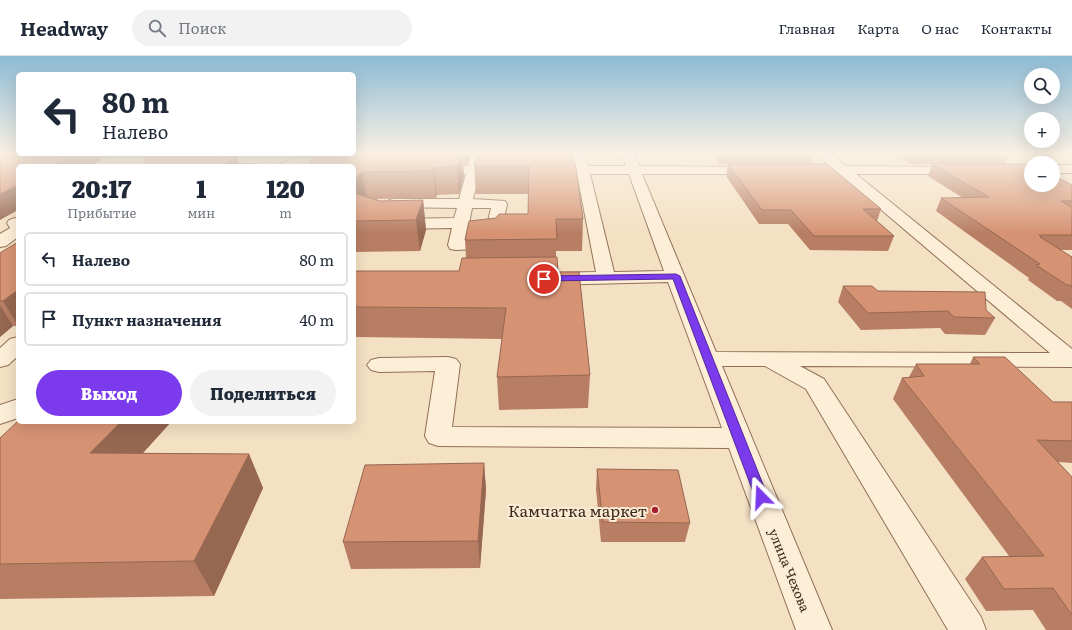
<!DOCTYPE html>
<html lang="ru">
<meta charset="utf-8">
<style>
body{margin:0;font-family:Literata,serif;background:#f2f2f3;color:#1f2937;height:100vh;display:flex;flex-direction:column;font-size:15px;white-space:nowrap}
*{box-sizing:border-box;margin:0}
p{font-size:13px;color:#747a83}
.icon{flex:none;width:22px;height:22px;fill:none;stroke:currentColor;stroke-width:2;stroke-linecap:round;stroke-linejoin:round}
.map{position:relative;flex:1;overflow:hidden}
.side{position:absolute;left:16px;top:108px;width:340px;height:260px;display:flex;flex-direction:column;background:#fff;border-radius:6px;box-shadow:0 4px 16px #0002}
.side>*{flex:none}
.top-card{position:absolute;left:16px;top:16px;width:340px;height:84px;border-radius:6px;box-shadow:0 4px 16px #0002;background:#fff;color:#1f2937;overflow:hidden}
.controls{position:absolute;left:1024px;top:12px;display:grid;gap:8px}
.controls a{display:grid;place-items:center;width:36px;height:36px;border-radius:50%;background:#fff;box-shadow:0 4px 16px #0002;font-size:20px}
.pin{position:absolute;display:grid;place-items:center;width:34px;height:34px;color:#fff;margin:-17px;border:2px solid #fff;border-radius:50%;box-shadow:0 1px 4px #0007}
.me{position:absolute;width:44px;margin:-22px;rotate:339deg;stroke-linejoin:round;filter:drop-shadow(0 0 3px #0008)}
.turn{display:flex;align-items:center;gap:14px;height:84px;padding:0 20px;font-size:18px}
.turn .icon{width:52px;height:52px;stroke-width:2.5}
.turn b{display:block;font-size:28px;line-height:34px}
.eta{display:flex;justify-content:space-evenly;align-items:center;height:68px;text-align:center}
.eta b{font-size:24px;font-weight:800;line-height:28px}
.action{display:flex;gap:8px;margin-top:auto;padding:8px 20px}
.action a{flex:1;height:46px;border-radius:24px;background:#7c3aed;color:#fff;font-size:16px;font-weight:800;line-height:46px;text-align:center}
.action a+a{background:#f2f2f3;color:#1f2937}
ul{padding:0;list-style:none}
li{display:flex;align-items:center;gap:12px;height:54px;margin:0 8px 6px;padding:0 12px;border:2px solid #e0e1e3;border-radius:6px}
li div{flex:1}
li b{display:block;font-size:15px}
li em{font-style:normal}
header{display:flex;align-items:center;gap:24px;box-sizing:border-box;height:56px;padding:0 20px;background:#fff;border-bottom:1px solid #e0e1e3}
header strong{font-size:19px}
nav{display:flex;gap:22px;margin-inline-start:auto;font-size:14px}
.search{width:280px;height:36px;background:#f2f2f3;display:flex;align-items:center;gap:10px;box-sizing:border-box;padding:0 14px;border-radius:22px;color:#747a83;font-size:15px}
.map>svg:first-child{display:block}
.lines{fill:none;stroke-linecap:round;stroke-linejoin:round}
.minor-casing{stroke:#917057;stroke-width:2}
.minor{fill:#fdeed8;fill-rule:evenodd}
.wall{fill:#b87e64}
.shaded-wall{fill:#966751}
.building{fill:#d69374;stroke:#966751}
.route{fill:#7c3aed;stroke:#51269a}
.poi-dot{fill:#a81f2e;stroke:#faebd4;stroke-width:1.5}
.labels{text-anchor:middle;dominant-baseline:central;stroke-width:4;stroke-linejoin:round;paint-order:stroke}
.street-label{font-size:13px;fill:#3f2a1d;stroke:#faebd4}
.near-poi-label{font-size:16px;fill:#3f2a1d;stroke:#faebd4;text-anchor:end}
</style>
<header>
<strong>Headway</strong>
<div class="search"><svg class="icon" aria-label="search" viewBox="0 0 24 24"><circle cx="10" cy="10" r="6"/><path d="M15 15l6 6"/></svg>Поиск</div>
<nav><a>Главная</a><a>Карта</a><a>О нас</a><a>Контакты</a></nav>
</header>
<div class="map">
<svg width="1072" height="574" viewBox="0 0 1072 574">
<rect width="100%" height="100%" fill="#f4e0c3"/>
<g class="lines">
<defs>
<path id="minor" d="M472,97H484L481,110L509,111L511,114L509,117L479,118L473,143L505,145L507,148L499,188L497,192L456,194L450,193L448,189L452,172L395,173L389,171L387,168L389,165L395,163L454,162L457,152L394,151L389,150L387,147L389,144L394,143H459L466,118H434L429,117L427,114L429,111L434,110H468ZM472,152H491L484,183L466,184Z
M573,97H585L588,110H626L621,97H633L639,110L763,111L765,114L763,117L758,118H642L716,296L1050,297L839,118H804L799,117L797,114L799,111L830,110L816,97H830L846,110L965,111L967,114L965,117L960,118H856L1072,293V311L800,310L824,323L981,561L986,574H948L806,333L765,310H722L832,574H796L729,392L438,390L429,387L425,380L435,315L379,316L371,314L367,309L371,304L379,302L448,301L456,303L460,308L452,371L722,372L668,226L549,229L542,227L540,223L542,219L549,217L596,216L577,118H546L541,117L539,114L541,111L546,110H575ZM590,118H629L664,215L614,216Z
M195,98L275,100L281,98H298L296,101L277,108L198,106L194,105L192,102Z
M1053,109H1072V117H1053Z
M15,162L18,163V181L6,190L0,191V178L10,172L7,167L9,164Z
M18,281V300L8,309L0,311V292L10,283Z
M18,343V362L0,368V349Z"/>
</defs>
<!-- minor casing -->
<use href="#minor" class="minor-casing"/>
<!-- minor -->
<use href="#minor" class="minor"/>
</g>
<!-- wall -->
<path class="wall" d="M354,97H471L467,108L463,109L464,120L459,138L437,139L436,142L376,143L380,145L423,144L426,174L420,195L354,196Z
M571,97L583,163L582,195H556V201L558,216L590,319L588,352L499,354L497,321L502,283L356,281L354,282V216L459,215L466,202L465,184L496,162L528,158V138H476L474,110Z
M712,97H812L814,98L811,108L881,153L877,165L894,180L888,195L810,194L788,168H759L726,120L728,108H719L712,98Z
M887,97H1051L1050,100H1008L1004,108L1072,129V194H1060L1072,201V253L1061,245H1057L1028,224L1029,222L936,155L941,142H963L928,120L932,108H910L899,101H894Z
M0,197L18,270H13L0,281Z
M843,230L878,235L986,254L995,262L985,279L945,278L940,272L861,274L838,246Z
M973,301L1053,346H1072V407L1058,406L1072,421V574H1046L1033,554L986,555L965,523L982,501L1009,500L893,343L902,322L909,321L916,308H970Z
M171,366L143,397L249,398L263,432L214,540L0,543V382Z
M484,407L486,434L480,512L351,513L343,486Z
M597,413L690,467L685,486H601L596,433Z"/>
<!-- shaded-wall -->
<path class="shaded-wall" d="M461,97H462L464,120L459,138L457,110Z
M466,97H471L467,108Z
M74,98H110L90,110H52Z
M237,99L240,110H224Z
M434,112L437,139L436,142L433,115Z
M362,116L367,144L354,160V125Z
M18,129V154L0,164V138Z
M423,144L426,174L420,195L416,164Z
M18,234V270L3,245Z
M0,249L13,270L0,281Z
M354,270L356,281L354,282Z
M121,366H171L112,431L90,397Z
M249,398L263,432L214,540L194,505Z
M484,407L486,434L480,512L478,485Z"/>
<!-- building -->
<path class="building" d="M0,97H18V98H74L52,110H18V129L0,138Z
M354,97H461L457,110L434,112L433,115L362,116L354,125V110H307L317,98H354Z
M478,97H571L572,106H575L583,163H556L557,183L465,184L469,165L496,162L499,158H528L529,110H474Z
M720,97H812L814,98H721Z
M237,99L224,110H144L145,101Z
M728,108H827L881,153H863L894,180H814L791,154H762Z
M932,108H1031V129H1053V119L1072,129V145H1061L1072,151V179H1039L1042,181H1040L1072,201V231L1070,229H1067L1036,209L1040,208L941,142L989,141Z
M354,137L380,145L423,144L416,164L354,165Z
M18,186V234L3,245H0V197Z
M557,201L558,216H579L590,319L497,321L506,252L354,251V216L357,215H459L462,202Z
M843,230H872L878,235L985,236L986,254L995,262L954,261L948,255L868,257Z
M973,301H1005L1053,346H1072V385L1037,384L1072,421V559L1053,532L1004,533L982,501L1044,500L902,322L924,320L916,308H980Z
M18,365V366H121L90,397L249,398L194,505L0,508V382Z
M484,407L478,485L343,486L365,409Z
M597,413L678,414L690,467L603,466Z"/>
<!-- sky -->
<linearGradient id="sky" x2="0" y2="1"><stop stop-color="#8dbbd5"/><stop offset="0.55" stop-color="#faf1e4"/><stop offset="1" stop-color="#faf1e4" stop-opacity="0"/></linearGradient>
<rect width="1072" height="177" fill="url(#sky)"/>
<!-- route -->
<path class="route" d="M676,218L680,220L768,441L766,445L761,446L757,445L755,441L673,223L544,225L540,223L544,220Z"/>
<!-- markers -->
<circle class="poi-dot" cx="655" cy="454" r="4"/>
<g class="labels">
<!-- street labels -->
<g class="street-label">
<text transform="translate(790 514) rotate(68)">улица Чехова</text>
</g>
<!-- near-poi labels -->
<g class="near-poi-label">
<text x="647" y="454">Камчатка маркет</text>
</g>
</g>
</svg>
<div class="controls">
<a><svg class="icon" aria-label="search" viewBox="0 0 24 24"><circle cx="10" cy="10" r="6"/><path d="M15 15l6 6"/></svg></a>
<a>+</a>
<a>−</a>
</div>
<div class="pin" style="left:544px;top:223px;background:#d93025"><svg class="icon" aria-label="arrive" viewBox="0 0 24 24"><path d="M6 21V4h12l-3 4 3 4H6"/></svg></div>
<svg class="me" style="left:761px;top:441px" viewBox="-20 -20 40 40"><path d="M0-17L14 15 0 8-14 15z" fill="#7c3aed" stroke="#fff" stroke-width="4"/></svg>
<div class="top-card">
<div class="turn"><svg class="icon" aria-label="left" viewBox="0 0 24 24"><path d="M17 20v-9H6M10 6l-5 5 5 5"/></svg><div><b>80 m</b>Налево</div></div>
</div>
<section class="side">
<div class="eta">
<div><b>20:17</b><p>Прибытие</p></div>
<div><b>1</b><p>мин</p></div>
<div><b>120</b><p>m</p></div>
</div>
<ul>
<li><svg class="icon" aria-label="left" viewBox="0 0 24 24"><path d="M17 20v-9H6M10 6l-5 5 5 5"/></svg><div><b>Налево</b></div><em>80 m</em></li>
<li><svg class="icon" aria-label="arrive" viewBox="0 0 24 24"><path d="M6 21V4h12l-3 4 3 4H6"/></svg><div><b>Пункт назначения</b></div><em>40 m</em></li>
</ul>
<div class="action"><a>Выход</a><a>Поделиться</a></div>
</section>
</div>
